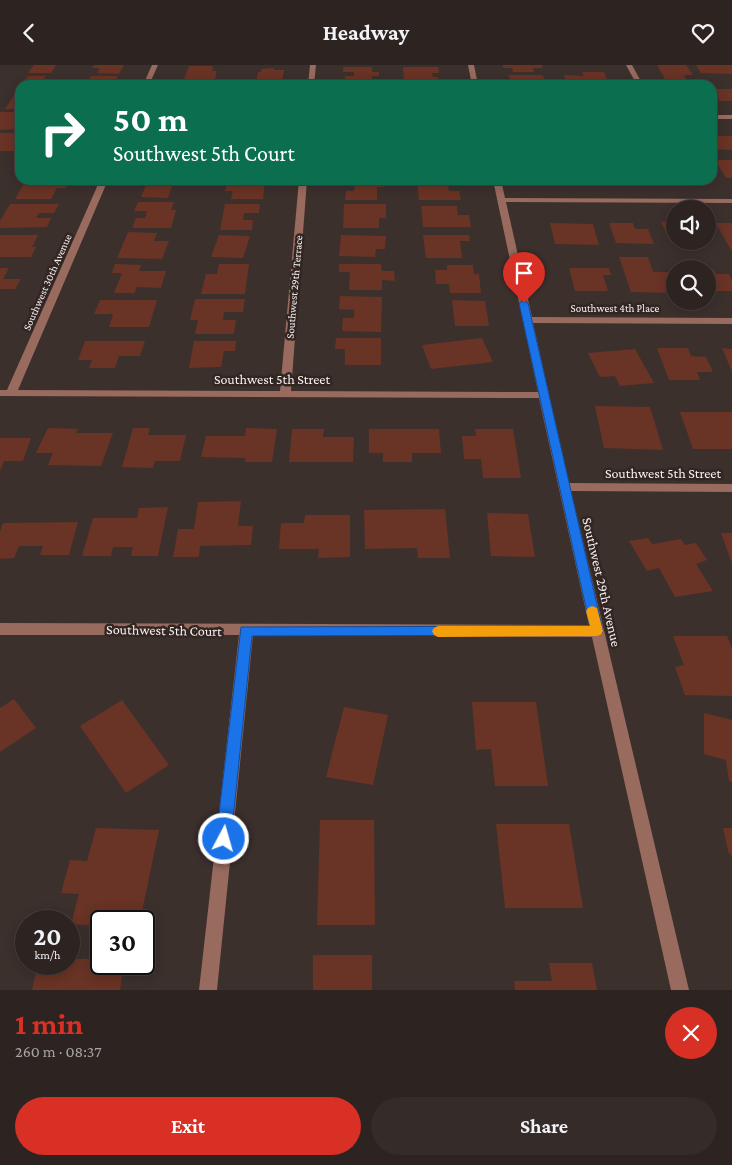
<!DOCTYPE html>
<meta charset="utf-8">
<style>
body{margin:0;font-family:"Crimson Pro",serif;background:#352c2a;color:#f1f3f6;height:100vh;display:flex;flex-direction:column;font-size:19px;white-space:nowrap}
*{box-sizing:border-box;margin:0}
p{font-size:16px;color:#a7a4a5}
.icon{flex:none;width:28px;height:28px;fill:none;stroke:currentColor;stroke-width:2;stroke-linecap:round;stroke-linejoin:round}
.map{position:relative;height:925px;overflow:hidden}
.drawer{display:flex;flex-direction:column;background:#2d2422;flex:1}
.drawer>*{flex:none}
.banner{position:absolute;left:15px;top:15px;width:702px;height:105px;border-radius:15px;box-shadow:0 2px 12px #0003,0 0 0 1px #484140;background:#0b6e4f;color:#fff;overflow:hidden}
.tools{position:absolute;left:666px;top:135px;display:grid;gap:10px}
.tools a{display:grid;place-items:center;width:50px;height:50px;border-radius:50%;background:#2d2422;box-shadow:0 2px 12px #0003,0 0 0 1px #484140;font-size:25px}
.speed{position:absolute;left:15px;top:845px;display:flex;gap:10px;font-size:25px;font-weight:700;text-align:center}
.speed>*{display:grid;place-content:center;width:65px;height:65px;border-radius:50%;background:#2d2422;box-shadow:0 2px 12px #0003,0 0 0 1px #484140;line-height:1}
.speed small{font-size:12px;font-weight:400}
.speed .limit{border:2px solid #111;border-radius:8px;background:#fff;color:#111}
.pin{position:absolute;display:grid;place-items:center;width:42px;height:42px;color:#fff;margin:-51px -21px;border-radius:50% 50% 50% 0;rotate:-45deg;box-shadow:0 0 5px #0007}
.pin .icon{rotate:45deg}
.me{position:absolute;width:55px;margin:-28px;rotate:6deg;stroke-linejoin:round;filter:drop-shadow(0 0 4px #0008)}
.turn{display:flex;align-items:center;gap:18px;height:105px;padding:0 15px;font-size:22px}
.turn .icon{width:65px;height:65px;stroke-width:2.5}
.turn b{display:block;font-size:35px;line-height:42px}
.round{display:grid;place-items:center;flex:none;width:52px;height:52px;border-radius:26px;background:#352c2a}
.overview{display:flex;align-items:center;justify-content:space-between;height:85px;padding:0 15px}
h1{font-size:30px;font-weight:700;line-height:38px;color:#d93025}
.cta{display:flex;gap:10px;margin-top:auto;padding:10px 15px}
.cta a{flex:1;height:58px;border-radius:30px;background:#d93025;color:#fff;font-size:20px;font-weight:700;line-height:58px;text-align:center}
.cta a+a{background:#352c2a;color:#f1f3f6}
header{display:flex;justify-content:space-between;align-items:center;height:65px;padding:0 15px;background:#2d2422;font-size:22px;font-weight:700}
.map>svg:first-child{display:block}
.building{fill:#693325}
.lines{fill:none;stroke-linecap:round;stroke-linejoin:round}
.street{fill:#996a5e;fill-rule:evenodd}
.route{fill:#1a73e8;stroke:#114b97}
.slow{fill:#f59e0b}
.labels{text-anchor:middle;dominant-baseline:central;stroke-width:5;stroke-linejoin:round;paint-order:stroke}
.far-street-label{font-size:11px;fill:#f9f1ef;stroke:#322623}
.street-label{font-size:14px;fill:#f9f1ef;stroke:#322623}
</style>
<header><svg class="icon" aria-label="back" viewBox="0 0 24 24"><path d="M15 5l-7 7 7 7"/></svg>Headway<svg class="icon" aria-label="heart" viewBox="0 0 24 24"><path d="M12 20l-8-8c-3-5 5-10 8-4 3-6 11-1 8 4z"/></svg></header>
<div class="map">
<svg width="732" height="925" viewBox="0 0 732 925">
<rect width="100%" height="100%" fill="#3c302d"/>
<!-- building -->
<path class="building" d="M34,0H56L51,8H28Z
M94,0H124L119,9L97,8L100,3H92Z
M503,0H542L543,3H533L534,7H513L512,3H503Z
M657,0H686L693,10H684L686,14H665Z
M696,0H732V9L701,8Z
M189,1H213L212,6H217L214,17H183Z
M343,2H372V7H379V11H372V17H345V11H354V7H343Z
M403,2H438L439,8H432L433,12H438L439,18H404Z
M274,3V5H284L282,17H256L258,7H261V4Z
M582,7H604L609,19H567L564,10L584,11Z
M508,10H543L546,20H521L519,15L510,14Z
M28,11H46L44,14H56L52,20H22Z
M91,11H118L113,20H90L91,18H87Z
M712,24H732V36H720Z
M20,28V44H5L15,29Z
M0,47H20V64L0,65Z
M0,68H20V79L16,86H0Z
M712,68L714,71H732V85L712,84Z
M715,95H732V113H726Z
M26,115H70L66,123H57L51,134H15Z
M148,115H174L168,133L141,132Z
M227,115H265L263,134H231L233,126H225Z
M344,115H384V122H377V135H345L346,126H354L355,120H344Z
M417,115H462L463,120H448L449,126H459L461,135H419Z
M138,137H174L171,145H176L171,163H132L136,153H145L147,146H134Z
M10,139H59L54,148H39L36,153H51L47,162L0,163V156Z
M225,139H260L259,148H244L243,155H253L252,165H220Z
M344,139H386V153H379V163H343Z
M421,141H457L458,150H469L471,162H423Z
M661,157H675V176H698L699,179L671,178Z
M550,158L593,159L599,180L555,179Z
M609,158H633L635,164H648L654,179L616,178Z
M716,158H732V185H731Z
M128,167L157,168L154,176H169L162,194L117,193Z
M0,170H38L32,182H36L31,192H0Z
M219,170L250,171L243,193L211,192Z
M341,170L386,171L385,184H376L375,192L339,191Z
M423,170H469L470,176H460L462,193H426Z
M619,192H648L653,207H670L675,219V228L631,227Z
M115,199L141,200L139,206H166L161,223L136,222L135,228H114L122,208H112Z
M219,199H249L245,229H201L206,209H217Z
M339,199H381L382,206H394L395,216L382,215V225H349L350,207H339Z
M447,200H473L474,209H479L481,228H450L449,219H436L435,205H447Z
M0,203H9L3,214H21L15,224H0Z
M569,203H609L611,210H603L608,226H575Z
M708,204H713L716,209H729L732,215V226H708Z
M340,231L382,232L381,267L342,266L343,253H354V245L339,244Z
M195,234H245L243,247H224L223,255H236L234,269H195L198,255H190Z
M100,235H157L149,262H109L113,249H94Z
M452,235L485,236L489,261H455Z
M336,273H381V300H345V284H335Z
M482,273L493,297L431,304L422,280Z
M85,276H145L140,291H119L115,303H89L92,295H78Z
M194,276H236L235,286H224L221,302L189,303Z
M657,283H688L691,291L706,292L713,307H697L700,315H669Z
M722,283L732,284V307Z
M635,284L654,318L620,321L615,311L600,312L588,288Z
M595,341L650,342L663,385L604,383Z
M680,347H732V384H693Z
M48,363L78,364L76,368H113L101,401L48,400L53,388H36Z
M133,363H150L148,370H186L180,396H155L153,403L122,402Z
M246,363L277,364L272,397H245L246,393L201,392L206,371H245Z
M292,364H324L323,372H354L353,397H289Z
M369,364H439L441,388H412V397H383V388H369Z
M475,364H513L521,413H483L481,394H464L462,371H476Z
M0,373H31L23,396H4L0,406Z
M241,436L238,461H253L251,480L200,481L199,492H173L178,464H194L198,437Z
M168,442L158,491H131L133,482H113L111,491H82L93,453H137L139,443Z
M445,444L450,493H418L417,483L365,484L364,445Z
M487,448L528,449L535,492L491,491Z
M305,450H350V492L318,493L319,484H279L281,458H304Z
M78,457L69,490H40L43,481H19L14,493L0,494V467L3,458Z
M721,468H732V499Z
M648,473L652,479L681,474L685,480L696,478L707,495L696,499L713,526L675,532L659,503L647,506L629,476Z
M673,571H727L732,583V631L685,630L675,602L684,600Z
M14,634L36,663L0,687V643Z
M122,635L169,700L126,728L80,661Z
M472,637H536L548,721H495L491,684L476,685Z
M344,642L388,650L373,720L326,712Z
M704,648L732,655V717L729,716L726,695L704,689Z
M320,755H374L375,860H317Z
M496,759H569L583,843H505Z
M96,763L159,765L140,856H101V861L71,859L79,829L61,828L70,795L87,796Z
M723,763H732V792L728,786Z
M313,890H372V925H313Z
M69,894H101V899H124L120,925H32L38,899H69Z
M549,898H592L597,925H515L514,916H552Z"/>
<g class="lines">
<!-- street -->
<path class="street" d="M152,0H158L149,20H143Z
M310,0H316L314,20H308Z
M468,0H474L478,20H472Z
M626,0H632L643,20H637Z
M712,50H732V54H712Z
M100,115H108L18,325L280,326L299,115H307L291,326L538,327L493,115H501L505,133L732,134V138L506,137L532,252L732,253V259L533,258L569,418L732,419V427L571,426L689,925H671L592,572L253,570L217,925H199L239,570H0V558L589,560L539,333L0,331V325H7Z"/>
</g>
<!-- route -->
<path class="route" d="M524,235L528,238L603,566L601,570L252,571L231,774L229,779L224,781L218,779L216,774L241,562L590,561L519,238Z"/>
<!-- slow -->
<path class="slow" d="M592,541L597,543L603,566L601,570L597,571L438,572L434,570L432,566L434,563L438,561H590L586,546L588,543Z"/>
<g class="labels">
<!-- far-street labels -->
<g class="far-street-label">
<text transform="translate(47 217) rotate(-66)">Southwest 30th Avenue</text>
<text transform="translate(294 222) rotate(-85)">Southwest 29th Terrace</text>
<text x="615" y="243">Southwest 4th Place</text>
</g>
<!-- street labels -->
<g class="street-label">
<text x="272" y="314">Southwest 5th Street</text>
<text x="663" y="408">Southwest 5th Street</text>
<text transform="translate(602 517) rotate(77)">Southwest 29th Avenue</text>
<text transform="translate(164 565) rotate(1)">Southwest 5th Court</text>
</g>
</g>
</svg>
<div class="tools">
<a><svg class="icon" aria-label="sound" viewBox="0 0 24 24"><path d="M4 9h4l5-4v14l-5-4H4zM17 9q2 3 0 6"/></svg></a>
<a><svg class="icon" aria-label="search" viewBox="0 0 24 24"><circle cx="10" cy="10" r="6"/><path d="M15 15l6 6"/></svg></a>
</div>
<div class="speed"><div>20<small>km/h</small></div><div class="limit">30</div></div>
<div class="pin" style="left:524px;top:238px;background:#d93025"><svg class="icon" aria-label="arrive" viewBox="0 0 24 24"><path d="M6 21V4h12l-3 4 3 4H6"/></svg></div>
<svg class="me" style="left:224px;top:774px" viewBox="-20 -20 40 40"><circle r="17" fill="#1a73e8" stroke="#fff" stroke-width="3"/><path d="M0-11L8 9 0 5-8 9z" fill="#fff"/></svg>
<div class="banner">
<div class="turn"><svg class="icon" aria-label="right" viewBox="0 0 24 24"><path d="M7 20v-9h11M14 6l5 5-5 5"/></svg><div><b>50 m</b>Southwest 5th Court</div></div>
</div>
</div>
<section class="drawer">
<div class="overview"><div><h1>1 min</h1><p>260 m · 08:37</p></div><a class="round" style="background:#d93025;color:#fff"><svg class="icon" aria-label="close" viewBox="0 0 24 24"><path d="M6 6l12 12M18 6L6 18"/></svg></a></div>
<div class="cta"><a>Exit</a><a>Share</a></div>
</section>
